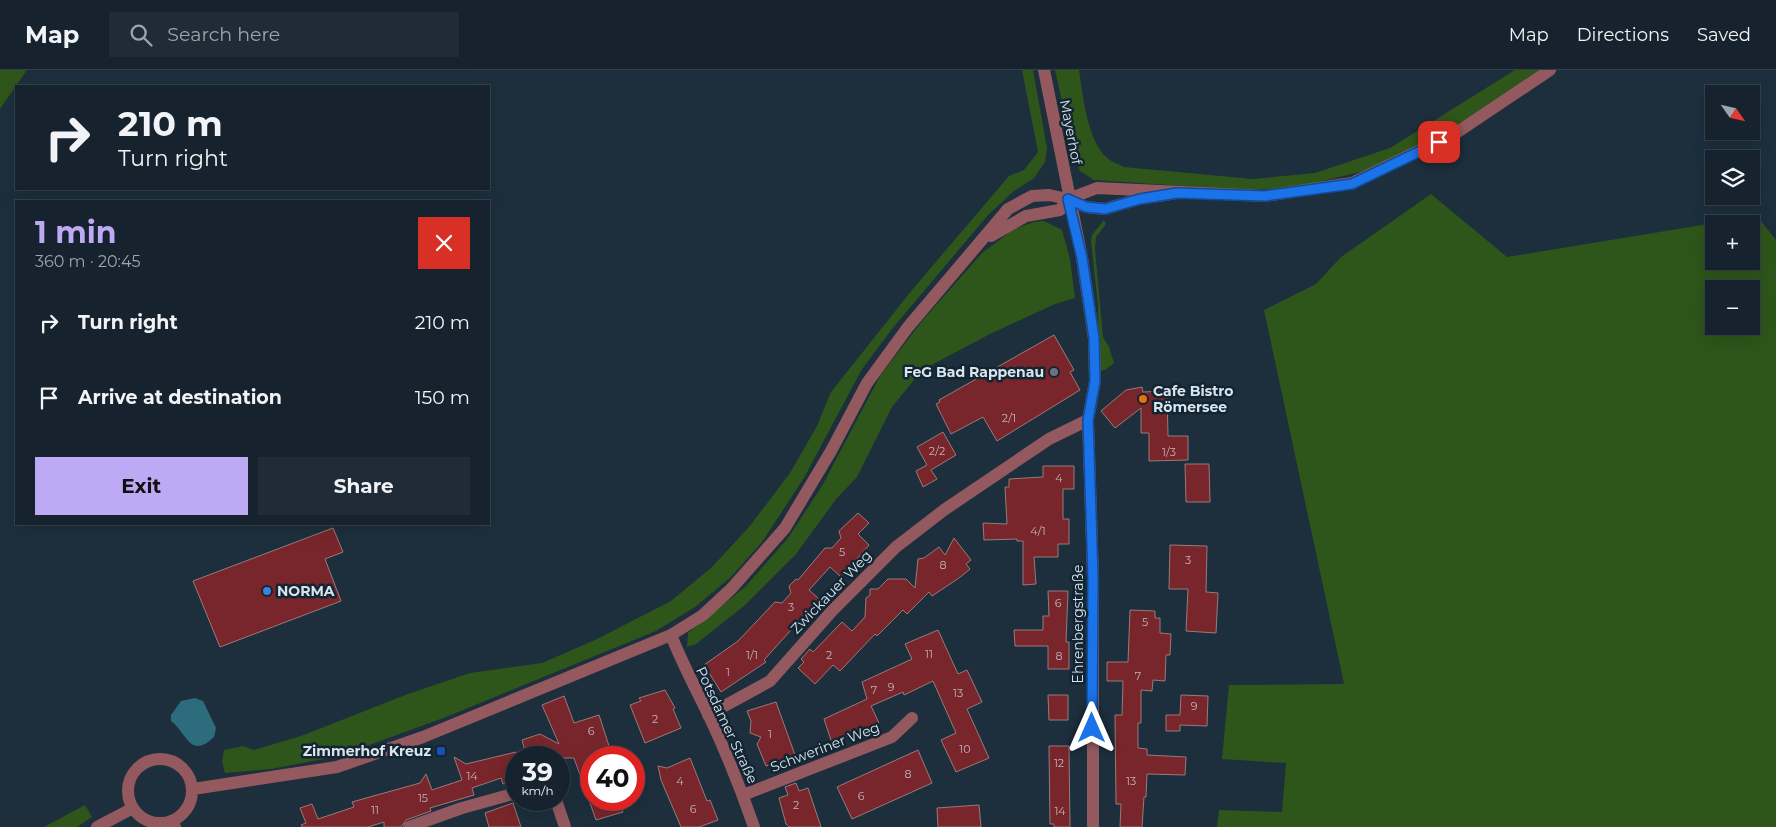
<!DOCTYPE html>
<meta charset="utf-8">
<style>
body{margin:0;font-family:Montserrat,sans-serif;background:#1f2b36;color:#f1f3f6;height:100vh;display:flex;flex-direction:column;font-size:19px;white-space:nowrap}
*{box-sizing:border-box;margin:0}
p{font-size:16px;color:#9ea4aa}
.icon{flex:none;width:28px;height:28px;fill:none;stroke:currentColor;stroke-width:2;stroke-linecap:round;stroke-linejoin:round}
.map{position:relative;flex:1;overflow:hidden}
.details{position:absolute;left:15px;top:130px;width:475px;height:325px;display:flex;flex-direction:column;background:#16232e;border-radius:0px;box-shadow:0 5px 20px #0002,0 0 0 1px #35404a}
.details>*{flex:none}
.banner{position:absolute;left:15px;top:15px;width:475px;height:105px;border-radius:0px;box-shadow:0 5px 20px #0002,0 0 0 1px #35404a;background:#16232e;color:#f1f3f6;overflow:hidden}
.needle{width:32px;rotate:124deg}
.buttons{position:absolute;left:1705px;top:15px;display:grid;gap:10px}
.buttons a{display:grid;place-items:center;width:55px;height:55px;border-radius:0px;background:#16232e;box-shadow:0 5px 20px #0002,0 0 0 1px #35404a;font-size:25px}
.speed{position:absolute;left:505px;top:676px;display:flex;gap:10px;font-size:25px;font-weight:700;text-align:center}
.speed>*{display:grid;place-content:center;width:65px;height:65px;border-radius:50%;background:#16232e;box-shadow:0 5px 20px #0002,0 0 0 1px #35404a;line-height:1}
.speed small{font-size:12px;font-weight:400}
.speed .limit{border:8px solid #d22;background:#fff;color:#111}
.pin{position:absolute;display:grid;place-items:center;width:42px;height:42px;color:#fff;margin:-21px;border-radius:10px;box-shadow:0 2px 8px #0006}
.me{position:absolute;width:55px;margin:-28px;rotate:0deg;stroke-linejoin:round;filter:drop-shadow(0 0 4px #0008)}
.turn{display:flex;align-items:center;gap:18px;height:105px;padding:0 20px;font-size:22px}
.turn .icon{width:65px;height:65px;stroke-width:2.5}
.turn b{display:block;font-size:35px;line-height:42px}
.round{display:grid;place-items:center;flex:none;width:52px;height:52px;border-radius:0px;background:#1f2b36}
.headline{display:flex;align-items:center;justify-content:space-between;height:85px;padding:0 20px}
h1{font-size:30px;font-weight:700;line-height:38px;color:#bea9f5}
.cta{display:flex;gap:10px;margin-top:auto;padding:10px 20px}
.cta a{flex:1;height:58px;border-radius:0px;background:#bea9f5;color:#111;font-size:20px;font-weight:700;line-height:58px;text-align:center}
.cta a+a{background:#1f2b36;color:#f1f3f6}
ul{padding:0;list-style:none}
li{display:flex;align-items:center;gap:15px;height:75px;padding:0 20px}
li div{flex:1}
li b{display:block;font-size:19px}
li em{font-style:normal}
header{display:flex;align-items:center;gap:30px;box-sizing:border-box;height:70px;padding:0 25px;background:#16232e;border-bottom:1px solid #35404a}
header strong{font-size:24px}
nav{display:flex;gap:28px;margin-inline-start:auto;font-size:18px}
.search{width:350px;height:45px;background:#1f2b36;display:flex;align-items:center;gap:12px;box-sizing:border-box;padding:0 18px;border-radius:0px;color:#9ea4aa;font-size:19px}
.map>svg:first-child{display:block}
.green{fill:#2e551a;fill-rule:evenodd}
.water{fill:#2d6c7c}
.building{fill:#78262b;stroke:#977b7a}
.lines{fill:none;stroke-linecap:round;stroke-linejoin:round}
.minor{stroke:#94595f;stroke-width:12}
.tertiary{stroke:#94595f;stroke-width:12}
.route-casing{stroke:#114b97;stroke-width:12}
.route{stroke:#1a73e8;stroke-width:9}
.worship-dot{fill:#6b7280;stroke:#132533;stroke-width:2}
.food-dot{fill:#e8710a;stroke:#132533;stroke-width:2}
.shop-dot{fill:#3f7fe0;stroke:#132533;stroke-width:2}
.transit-dot{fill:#1a4fb4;stroke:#132533;stroke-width:2}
.labels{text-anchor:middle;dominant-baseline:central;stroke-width:5;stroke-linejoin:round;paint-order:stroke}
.number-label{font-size:11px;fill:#c1b4bc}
.street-label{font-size:14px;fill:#d9e4ed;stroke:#132533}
.poi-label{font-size:14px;font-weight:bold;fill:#d9e4ed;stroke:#132533;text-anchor:end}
</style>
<header>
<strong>Map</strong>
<div class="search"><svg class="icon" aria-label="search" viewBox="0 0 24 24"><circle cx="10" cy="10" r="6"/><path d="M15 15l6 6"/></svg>Search here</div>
<nav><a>Map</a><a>Directions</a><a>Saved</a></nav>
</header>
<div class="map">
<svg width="1776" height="757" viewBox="0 0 1776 757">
<rect width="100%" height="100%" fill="#1d2f3d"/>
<!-- green -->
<path class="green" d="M0,0H27L0,39Z
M1022,0H1033L1047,78L1045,92L1034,108L1014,121L988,145L892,259L862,299L804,408L762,472L731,507L695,537L656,561L446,647L339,686L271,699L225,703L222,691L224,680L243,676L254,680L301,666L408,624L470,603L542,593L597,569L671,531L712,497L749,457L790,403L817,356L831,322L912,220L1009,106L1024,100L1038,82Z
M1055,0H1079C1083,25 1087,70 1107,88C1112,92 1119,94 1124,97L1253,109L1315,103L1390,78L1515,0H1539L1432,72L1368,100L1294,118L1240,120L1094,110L1080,101L1074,86Z
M1431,124L1507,187L1757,146L1776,170V757H1217L1219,740L1282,742L1286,693L1222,689L1229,615L1344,614L1264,240L1316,214L1341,187ZM1714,154H1751V191H1714ZM1714,219H1751V256H1714Z
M1104,150L1106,154L1096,167L1095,179L1103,267L1109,277L1114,293L1105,300L1099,301L1098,236L1091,171L1092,165Z
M1044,151L1062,160L1070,189L1075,228L1055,234L990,264L922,300L892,337L857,407L837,428L796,484L744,536L696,574L687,577L688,563L745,517L788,468L822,416L880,306L922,251L982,183L1014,159L1034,152Z
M85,735L92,747L77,757H44Z"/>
<!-- water -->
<path class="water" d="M195,628L203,631L216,658L214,667C190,690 187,663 171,651V645L181,631Z"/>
<!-- building -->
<path class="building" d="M1054,265L1074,300L1070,302L1080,320L997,371L983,347L951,364L936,334L940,332L939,330Z
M1142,317L1143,322L1167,321L1168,366H1188V390L1149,391V363H1141V338L1115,358L1101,341L1126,320Z
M943,362L956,385L931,400L937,409L923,417L916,401L927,395L917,377Z
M1185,394H1209L1210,432H1186Z
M1043,396H1074V419H1063V449H1069V474H1058V487H1034L1036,514L1023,515V471H1017V469L984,470L983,453L1007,454L1005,417H1009V409L1043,407Z
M858,443L869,453L858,464L869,475L841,507L830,497L809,520L819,529L764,590L766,592L721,622L704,595L738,571L775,532L782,533L791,523L789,516L796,509L798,510L825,478H832L841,468L839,461Z
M333,458L343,482L325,489L341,531L220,577L193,511Z
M954,468L971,490L966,494L970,499L959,508L932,526L929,522L907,544L903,540L877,566L875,564L840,601L833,595L815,614L798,598L804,592L801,589L810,579L813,582L842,552L852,561L865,547L866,528L870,525V519H878L888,509H906L915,518L918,489L924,488L939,477L945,485Z
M1170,475L1207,476L1206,522L1218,523L1216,563L1186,561L1188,519H1169Z
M1048,521H1068L1066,572H1069V599H1048V576H1015L1014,560H1043V546H1049Z
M1130,540L1155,541V548H1160V563L1171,564L1170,585H1166L1165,611L1153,610L1152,621L1141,620V653H1138V678L1147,679V685L1186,687L1185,705L1147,704L1146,727H1144L1142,757H1120L1121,734H1116L1115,645H1122L1123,611H1107V592H1128Z
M938,560L958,604L967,600L982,632L967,639L989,688L956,702L941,670L956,663L933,611L904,625L903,622L871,636L879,653L832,673L824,649L867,629L862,612L912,589L905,574Z
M665,620L675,638L673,639L681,658L645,673L630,635L641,631L639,628Z
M1048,625H1068V650H1049Z
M1181,625L1208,626L1207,656L1180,655V661H1166V645H1180Z
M564,626L574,653L599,645L611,682L591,688V730H619L623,742L596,750L574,688H527L522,670L540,664L559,674L542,635Z
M776,632L795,685L766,696L757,674L761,667L750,663L751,651L747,641Z
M1049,676H1069L1070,757H1054V754H1050Z
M918,680L932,713L852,749L837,717Z
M516,682V710L503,714L501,708L472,718L474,725L430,738L431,741L406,750L401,757H384V752L368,757H302L301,755L306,753L300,738L312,734L318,749L354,737L352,732L420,713L426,704L432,720L462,710L454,687L466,694Z
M690,688L707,731L710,730L718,750L699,757H681L661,710L658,696L667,698Z
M796,713L799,721L808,718L821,757H789L786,754L779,728L788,725L785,717Z
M513,733L521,757H489L485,743Z
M979,735L981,757H938L937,738Z"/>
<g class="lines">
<!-- minor -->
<path class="minor" d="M671,565C682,593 696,619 709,646C726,682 741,719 754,757
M708,645L770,611L832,541L896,477L944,440L1049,369L1088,350
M743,725L892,667L912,648
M556,730L565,757
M172,751L175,757
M409,757L462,738L516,723"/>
<!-- tertiary -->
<path class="tertiary" d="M1044,0L1082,188L1094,269L1095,311L1088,350L1093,507V757
M991,166L1026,146L1060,140L1068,129L1097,118L1265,126L1352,113L1456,63L1550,0
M128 721a32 32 0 1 1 64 0a32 32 0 1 1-64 0Z
M193,719L337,697L423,667L671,565L703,545L731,519L785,458L831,381L867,313L908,257L1008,139L1032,126L1049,125L1068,129L1086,137L1105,139L1139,129L1177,123
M97,757L133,738"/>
</g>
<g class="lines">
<defs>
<path id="route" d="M1092,658L1093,507L1088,350L1095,311L1094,268L1082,188L1068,129L1086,137L1105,139L1140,129L1177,123L1265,126L1352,114L1439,72"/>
</defs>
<!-- route casing -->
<use href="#route" class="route-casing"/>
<!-- route -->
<use href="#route" class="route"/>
</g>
<!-- markers -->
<circle class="worship-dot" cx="1054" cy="302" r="5"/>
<circle class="food-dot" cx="1143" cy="329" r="5"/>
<circle class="shop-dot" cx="267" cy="521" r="5"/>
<rect class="transit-dot" x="436" y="676" width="10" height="10" rx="2.5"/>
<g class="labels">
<!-- number labels -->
<g class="number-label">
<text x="1009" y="348">2/1</text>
<text x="937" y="381">2/2</text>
<text x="1169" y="382">1/3</text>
<text x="1059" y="408">4</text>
<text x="1038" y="461">4/1</text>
<text x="842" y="482">5</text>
<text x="1188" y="490">3</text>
<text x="943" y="495">8</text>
<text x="1058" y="533">6</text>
<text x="791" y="537">3</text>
<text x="1145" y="552">5</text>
<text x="929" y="584">11</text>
<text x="752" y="585">1/1</text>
<text x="829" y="585">2</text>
<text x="1059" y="586">8</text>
<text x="728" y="602">1</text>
<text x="1138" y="606">7</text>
<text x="891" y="617">9</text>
<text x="874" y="620">7</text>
<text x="958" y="623">13</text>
<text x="1194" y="636">9</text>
<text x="655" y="649">2</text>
<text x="591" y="661">6</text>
<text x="770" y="664">1</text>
<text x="965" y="679">10</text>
<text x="1059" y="693">12</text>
<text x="908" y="704">8</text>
<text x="472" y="706">14</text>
<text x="680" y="711">4</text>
<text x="1131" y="711">13</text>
<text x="861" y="726">6</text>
<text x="423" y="728">15</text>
<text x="796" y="735">2</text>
<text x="693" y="739">6</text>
<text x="375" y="740">11</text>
<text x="1060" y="741">14</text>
</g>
<!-- street labels -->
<g class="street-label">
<text transform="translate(1071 62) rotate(79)">Mayerhof</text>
<text transform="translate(831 522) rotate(-46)">Zwickauer Weg</text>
<text transform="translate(1078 554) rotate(-90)">Ehrenbergstraße</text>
<text transform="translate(727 655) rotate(65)">Potsdamer Straße</text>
<text transform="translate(825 677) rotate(-21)">Schweriner Weg</text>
</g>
<!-- poi labels -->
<g class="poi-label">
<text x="1044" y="302">FeG Bad Rappenau</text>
<text x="1153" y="321" text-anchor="start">Cafe Bistro<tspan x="1153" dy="16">Römersee</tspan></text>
<text x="277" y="521" text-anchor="start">NORMA</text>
<text x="431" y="681">Zimmerhof Kreuz</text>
</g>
</g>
</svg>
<div class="buttons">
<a><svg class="needle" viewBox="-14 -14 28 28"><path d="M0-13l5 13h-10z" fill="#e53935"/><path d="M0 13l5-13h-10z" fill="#9ea4aa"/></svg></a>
<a><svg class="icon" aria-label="layers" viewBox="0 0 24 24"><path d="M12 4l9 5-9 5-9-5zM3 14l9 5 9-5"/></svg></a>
<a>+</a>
<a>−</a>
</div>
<div class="speed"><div>39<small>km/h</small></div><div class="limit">40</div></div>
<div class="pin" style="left:1439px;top:72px;background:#d93025"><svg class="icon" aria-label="arrive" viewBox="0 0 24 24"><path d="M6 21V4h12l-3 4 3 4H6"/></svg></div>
<svg class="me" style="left:1092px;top:658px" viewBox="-20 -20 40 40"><path d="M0-17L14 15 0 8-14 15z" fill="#1a73e8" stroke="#fff" stroke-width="4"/></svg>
<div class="banner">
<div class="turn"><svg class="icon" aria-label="right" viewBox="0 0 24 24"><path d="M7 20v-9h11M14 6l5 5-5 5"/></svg><div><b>210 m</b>Turn right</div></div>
</div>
<section class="details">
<div class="headline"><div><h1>1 min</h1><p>360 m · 20:45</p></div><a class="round" style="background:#d93025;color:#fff"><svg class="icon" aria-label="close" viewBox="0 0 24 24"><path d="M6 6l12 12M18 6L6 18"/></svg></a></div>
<ul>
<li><svg class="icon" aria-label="right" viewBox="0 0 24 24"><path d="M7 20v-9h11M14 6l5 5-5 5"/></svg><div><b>Turn right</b></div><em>210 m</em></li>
<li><svg class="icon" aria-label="arrive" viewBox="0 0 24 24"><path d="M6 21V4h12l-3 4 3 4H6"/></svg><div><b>Arrive at destination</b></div><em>150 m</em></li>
</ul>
<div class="cta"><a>Exit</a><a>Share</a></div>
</section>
</div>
